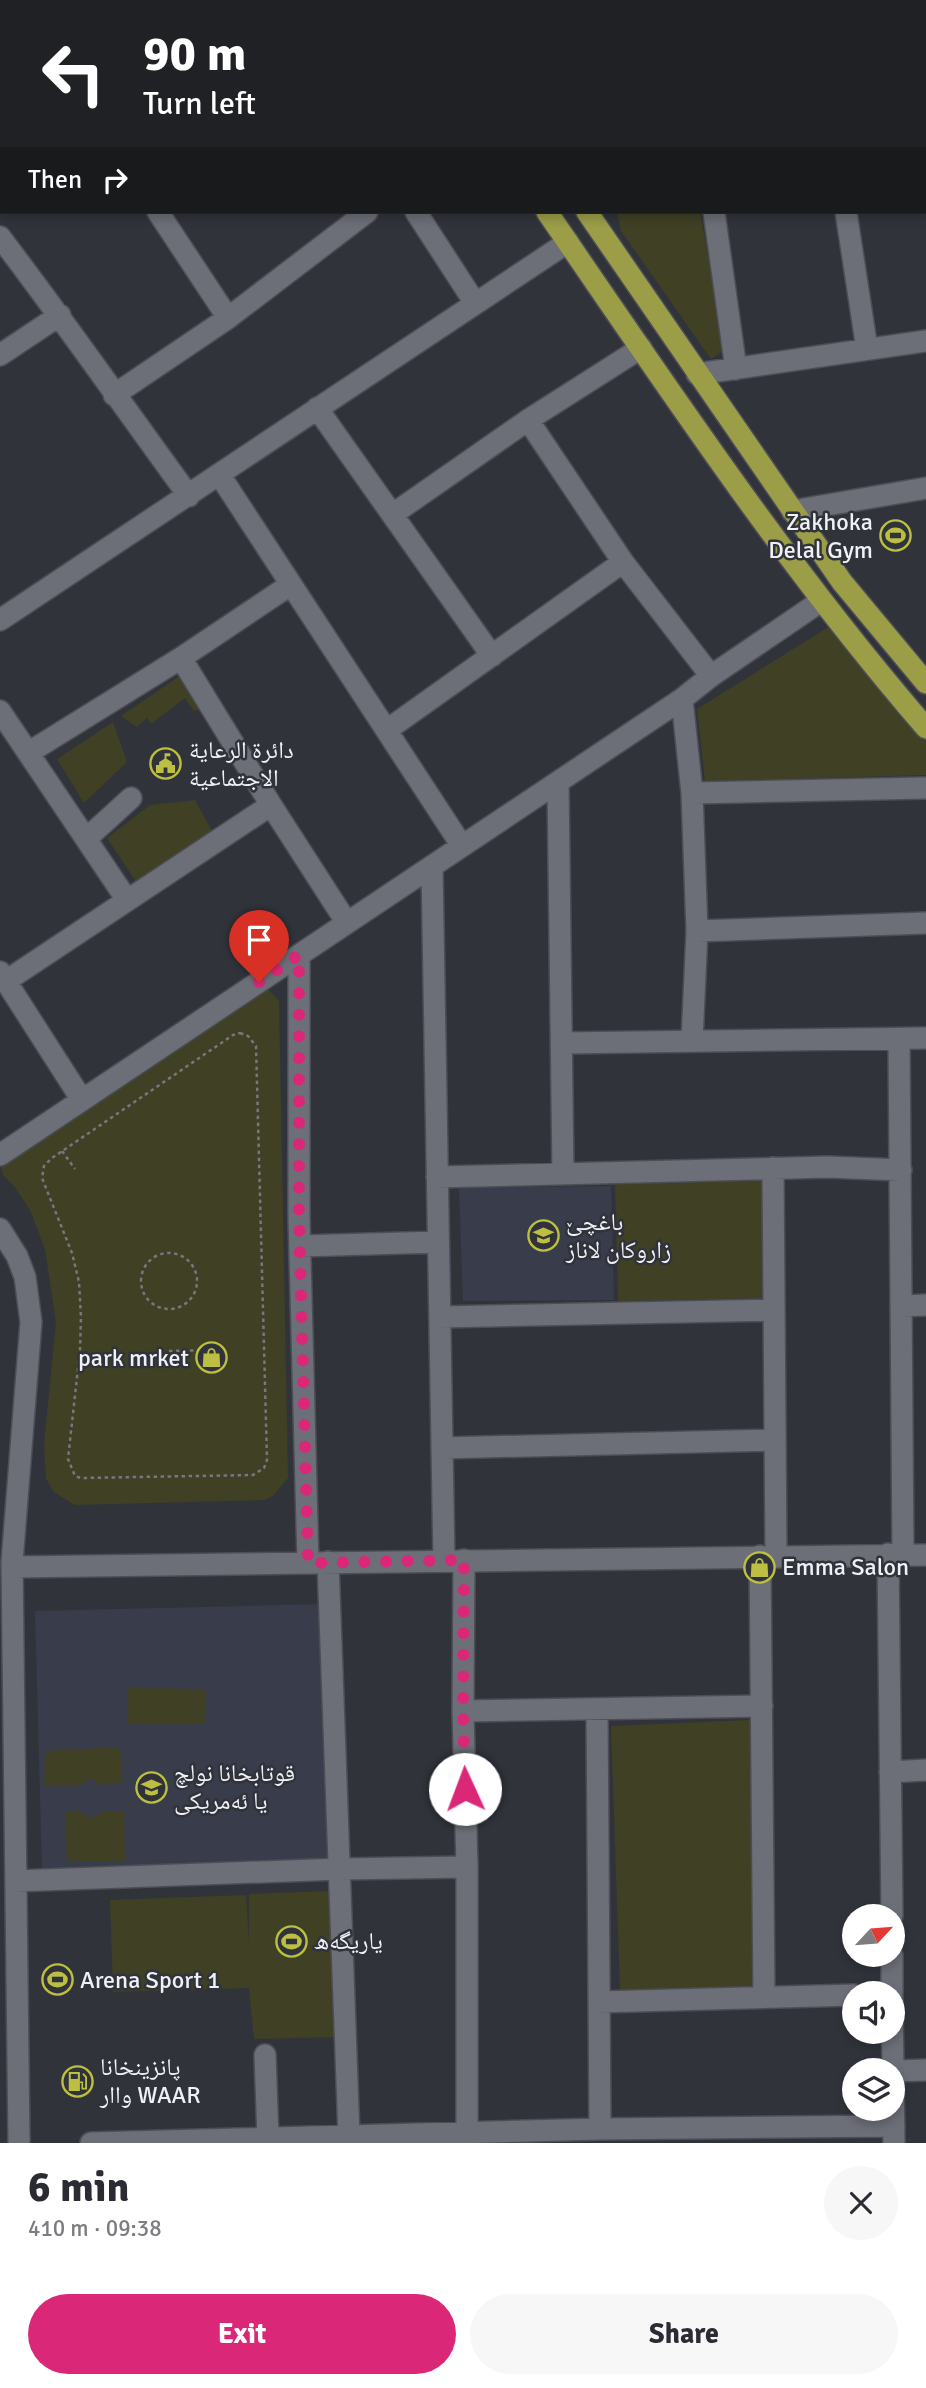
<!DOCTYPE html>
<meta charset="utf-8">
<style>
body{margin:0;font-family:Signika,"Noto Naskh Arabic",sans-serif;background:#f7f7f7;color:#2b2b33;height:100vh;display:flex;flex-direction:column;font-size:26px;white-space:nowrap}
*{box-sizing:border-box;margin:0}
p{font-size:23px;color:#7c7c81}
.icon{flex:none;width:38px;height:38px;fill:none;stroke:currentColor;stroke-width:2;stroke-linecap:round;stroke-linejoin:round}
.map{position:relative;height:2143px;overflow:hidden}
.side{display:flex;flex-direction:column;background:#fff;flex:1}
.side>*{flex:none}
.hud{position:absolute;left:0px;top:0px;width:928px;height:214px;box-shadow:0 4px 10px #0003;background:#202124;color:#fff;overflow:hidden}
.needle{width:46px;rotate:64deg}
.buttons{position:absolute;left:842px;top:1904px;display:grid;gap:14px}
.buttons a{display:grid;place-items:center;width:63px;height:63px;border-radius:50%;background:#fff;box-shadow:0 4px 10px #0003;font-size:35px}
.pin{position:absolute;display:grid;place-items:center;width:60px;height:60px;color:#fff;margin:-72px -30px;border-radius:50% 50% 50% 0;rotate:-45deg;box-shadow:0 0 7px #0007}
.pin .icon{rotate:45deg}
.me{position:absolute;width:77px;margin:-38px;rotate:358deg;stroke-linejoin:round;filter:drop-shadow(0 0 5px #0008)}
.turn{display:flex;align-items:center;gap:24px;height:147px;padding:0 28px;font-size:32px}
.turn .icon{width:91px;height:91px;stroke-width:2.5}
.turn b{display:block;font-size:49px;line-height:60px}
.then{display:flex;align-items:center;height:66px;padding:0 28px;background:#0003;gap:14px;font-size:26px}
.round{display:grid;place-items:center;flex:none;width:74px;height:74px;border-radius:37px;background:#f7f7f7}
.headline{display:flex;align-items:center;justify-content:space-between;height:119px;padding:0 28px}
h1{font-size:42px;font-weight:700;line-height:52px}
.action{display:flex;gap:14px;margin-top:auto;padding:14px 28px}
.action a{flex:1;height:80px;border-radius:42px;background:#db2777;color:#fff;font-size:28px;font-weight:700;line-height:80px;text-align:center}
.action a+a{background:#f7f7f7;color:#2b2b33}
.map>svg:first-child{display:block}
.built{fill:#393c4b}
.green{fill:#3f4024}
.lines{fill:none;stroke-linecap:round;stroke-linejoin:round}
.minor-casing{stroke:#4d4e55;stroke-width:24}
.major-casing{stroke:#4d4e55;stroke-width:24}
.path{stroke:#76777f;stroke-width:2.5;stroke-dasharray:3.5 3.5;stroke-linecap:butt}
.minor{stroke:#6c6e78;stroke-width:21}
.major{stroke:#9b9d47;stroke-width:21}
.route{stroke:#db2777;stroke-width:12;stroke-dasharray:0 21.6}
.labels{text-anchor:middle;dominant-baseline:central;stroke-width:5;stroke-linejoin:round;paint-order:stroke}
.poi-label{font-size:24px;fill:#f0f1f7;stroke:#31333b;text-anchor:start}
</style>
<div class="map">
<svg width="926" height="2143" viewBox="0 0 926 2143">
<rect width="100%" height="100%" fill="#31333b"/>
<!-- built -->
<path class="built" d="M611,1186L614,1300L463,1301L459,1188Z
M325,1604L332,1862L42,1869L35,1611Z"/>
<!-- green -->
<path class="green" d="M617,212H700L725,350L711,359L621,231Z
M830,626L926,741V775L705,781L697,709Z
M181,675L204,708L194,711L185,698L151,724L147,718L137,727L121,716Z
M113,722L127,762L84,803L57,759Z
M195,800L214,835L137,883L107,838L150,805Z
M265,986L279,1001L288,1478L273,1496L264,1500L75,1505L54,1492L46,1479L44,1445L56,1323L45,1249L30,1210L14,1186L3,1175L0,1164L4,1157L160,1061Z
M762,1180L765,1298L618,1301L615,1183Z
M128,1688L205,1689V1724L128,1723Z
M750,1720L752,1986L620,1991L611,1726Z
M120,1747L122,1783L98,1785L95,1780L88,1779L79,1786L44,1785L45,1751Z
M78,1810L91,1818L105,1811L124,1812L125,1861L67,1862L65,1812Z
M330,1891L336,2037L254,2039L249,1988L113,1992L110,1900L246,1895L249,1942V1894Z"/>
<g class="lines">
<defs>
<path id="minor" d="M72,0L73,2
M158,212L228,318
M416,212L475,303
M714,212L736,369
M846,212L867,349
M0,237C65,322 126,410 189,496
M0,355L60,315
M697,374L926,341
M114,395L228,318L367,212
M317,408L492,656
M528,420L623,562
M219,474L462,846
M792,511L926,488
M393,514L528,420L641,348
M0,620L568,242
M181,658L271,805L347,923
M682,699L692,793L697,931L692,1041
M0,711L127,900
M387,730L623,562L711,676
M28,753L181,658L290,585
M558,782L563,1174
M692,793L926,788
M86,839L131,798
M432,867L444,1561
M697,931L926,923
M299,955V1218L308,1563
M0,972L82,1100
M6,981L271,805
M899,1039L903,1554
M563,1043L926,1038
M0,1155L682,699L711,676L821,601
M773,1168L776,1556
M437,1177L828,1167L901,1170
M0,1229L17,1256L25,1277L31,1322L12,1562L19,2143
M300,1246L438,1242
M902,1306L926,1305
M440,1317L774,1310
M442,1448L775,1440
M888,1554L892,1916
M760,1556L764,1997
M464,1560L463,1711L467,1867V2133
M328,1562L349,2136
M12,1567L926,1555
M597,1709L600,2129
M463,1711L762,1706
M890,1772L926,1770
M16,1881L340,1869L467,1867
M892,1955V1993
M892,1997L894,2143
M599,2002L854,1995
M265,2055L268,2138
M895,2071L926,2070
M91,2143L600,2129L894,2126"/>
<path id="major" d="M402,0L403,2
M439,0L440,2
M174,2L176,0
M0,155L2,153
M547,212C668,388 786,566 926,728
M587,212L842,582L926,683"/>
</defs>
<!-- minor casing -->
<use href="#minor" class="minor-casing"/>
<!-- major casing -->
<use href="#major" class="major-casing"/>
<!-- path -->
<path class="path" d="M240,1033L248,1036L256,1046L267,1460L264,1468L253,1475L81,1478L75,1476L68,1459L80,1350L81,1317L79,1282L72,1253L42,1178L44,1166L52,1158L233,1035Z
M62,1151L75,1169
M141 1281a28 28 0 1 1 56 0a28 28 0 1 1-56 0Z
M169,1351L212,1350"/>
<!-- minor -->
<use href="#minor" class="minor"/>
<!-- major -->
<use href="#major" class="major"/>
</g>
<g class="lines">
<!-- route -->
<path class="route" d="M259,982L299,955V1218L308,1563L464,1560L463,1712L465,1789"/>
</g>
<!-- icons -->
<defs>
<symbol id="stadium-ring" viewBox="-11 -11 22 22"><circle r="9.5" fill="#31333b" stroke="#bdbf43" stroke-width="1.5"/><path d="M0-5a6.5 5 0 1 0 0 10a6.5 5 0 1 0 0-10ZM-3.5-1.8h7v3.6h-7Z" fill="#bdbf43"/></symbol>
<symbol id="civic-ring" viewBox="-11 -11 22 22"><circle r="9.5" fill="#31333b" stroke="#bdbf43" stroke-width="1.5"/><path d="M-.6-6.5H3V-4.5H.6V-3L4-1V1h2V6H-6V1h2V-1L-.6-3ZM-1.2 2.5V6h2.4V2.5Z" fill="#bdbf43"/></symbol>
<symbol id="school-ring" viewBox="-11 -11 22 22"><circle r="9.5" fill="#31333b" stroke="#bdbf43" stroke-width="1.5"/><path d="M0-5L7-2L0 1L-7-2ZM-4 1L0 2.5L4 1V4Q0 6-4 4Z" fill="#bdbf43"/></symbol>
<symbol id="shop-ring" viewBox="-11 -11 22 22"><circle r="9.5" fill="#31333b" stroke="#bdbf43" stroke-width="1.5"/><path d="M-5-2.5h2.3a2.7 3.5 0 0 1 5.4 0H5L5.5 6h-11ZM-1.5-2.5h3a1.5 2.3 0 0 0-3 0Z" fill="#bdbf43"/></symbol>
<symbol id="fuel-ring" viewBox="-11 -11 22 22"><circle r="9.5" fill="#31333b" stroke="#bdbf43" stroke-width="1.5"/><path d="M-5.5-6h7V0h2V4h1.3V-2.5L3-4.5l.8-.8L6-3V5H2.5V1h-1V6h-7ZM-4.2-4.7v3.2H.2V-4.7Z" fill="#bdbf43"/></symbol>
</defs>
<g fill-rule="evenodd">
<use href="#stadium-ring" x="878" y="518" width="35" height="35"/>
<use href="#civic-ring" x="148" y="746" width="35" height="35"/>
<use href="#school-ring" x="526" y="1218" width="35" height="35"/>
<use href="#shop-ring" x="194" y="1340" width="35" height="35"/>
<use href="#shop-ring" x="742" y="1550" width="35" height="35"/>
<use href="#school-ring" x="134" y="1770" width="35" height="35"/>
<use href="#stadium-ring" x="274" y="1924" width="35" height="35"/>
<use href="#stadium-ring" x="40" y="1962" width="35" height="35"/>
<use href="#fuel-ring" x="60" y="2064" width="35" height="35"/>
</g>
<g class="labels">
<!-- poi labels -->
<g class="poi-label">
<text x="873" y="522" text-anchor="end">Zakhoka<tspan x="873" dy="28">Delal Gym</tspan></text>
<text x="189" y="750">دائرة الرعاية<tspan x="189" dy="28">الاجتماعية</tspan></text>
<text x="566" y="1222">باغچێ<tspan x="566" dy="28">زاروكان لاناز</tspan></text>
<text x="189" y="1358" text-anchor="end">park mrket</text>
<text x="782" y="1567">Emma Salon</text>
<text x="174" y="1773">قوتابخانا نولچ<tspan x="174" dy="28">يا ئەمريكى</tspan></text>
<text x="314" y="1941">یاریگه‌ه</text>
<text x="80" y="1980">Arena Sport 1</text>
<text x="100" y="2067">پانزینخانا<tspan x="100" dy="28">واار WAAR</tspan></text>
</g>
</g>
</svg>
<div class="buttons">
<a><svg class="needle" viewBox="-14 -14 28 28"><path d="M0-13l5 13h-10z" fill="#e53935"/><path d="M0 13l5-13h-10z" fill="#7c7c81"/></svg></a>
<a><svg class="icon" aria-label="sound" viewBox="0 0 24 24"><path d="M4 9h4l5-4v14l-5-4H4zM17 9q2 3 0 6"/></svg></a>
<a><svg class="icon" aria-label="layers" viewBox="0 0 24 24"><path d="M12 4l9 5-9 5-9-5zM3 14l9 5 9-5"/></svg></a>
</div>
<div class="pin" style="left:259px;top:982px;background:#d93025"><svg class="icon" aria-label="arrive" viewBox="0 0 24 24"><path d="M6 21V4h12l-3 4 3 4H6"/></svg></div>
<svg class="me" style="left:465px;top:1789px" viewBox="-20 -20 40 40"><circle r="19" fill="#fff"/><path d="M0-13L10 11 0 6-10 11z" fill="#db2777"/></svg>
<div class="hud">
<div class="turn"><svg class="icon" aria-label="left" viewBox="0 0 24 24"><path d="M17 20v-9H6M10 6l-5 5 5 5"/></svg><div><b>90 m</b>Turn left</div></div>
<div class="then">Then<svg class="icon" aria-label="right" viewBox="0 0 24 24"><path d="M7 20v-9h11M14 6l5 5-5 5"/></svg></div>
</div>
</div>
<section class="side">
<div class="headline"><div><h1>6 min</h1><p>410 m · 09:38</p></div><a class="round"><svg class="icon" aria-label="close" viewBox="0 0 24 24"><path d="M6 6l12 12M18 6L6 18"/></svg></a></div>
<div class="action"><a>Exit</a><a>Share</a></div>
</section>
